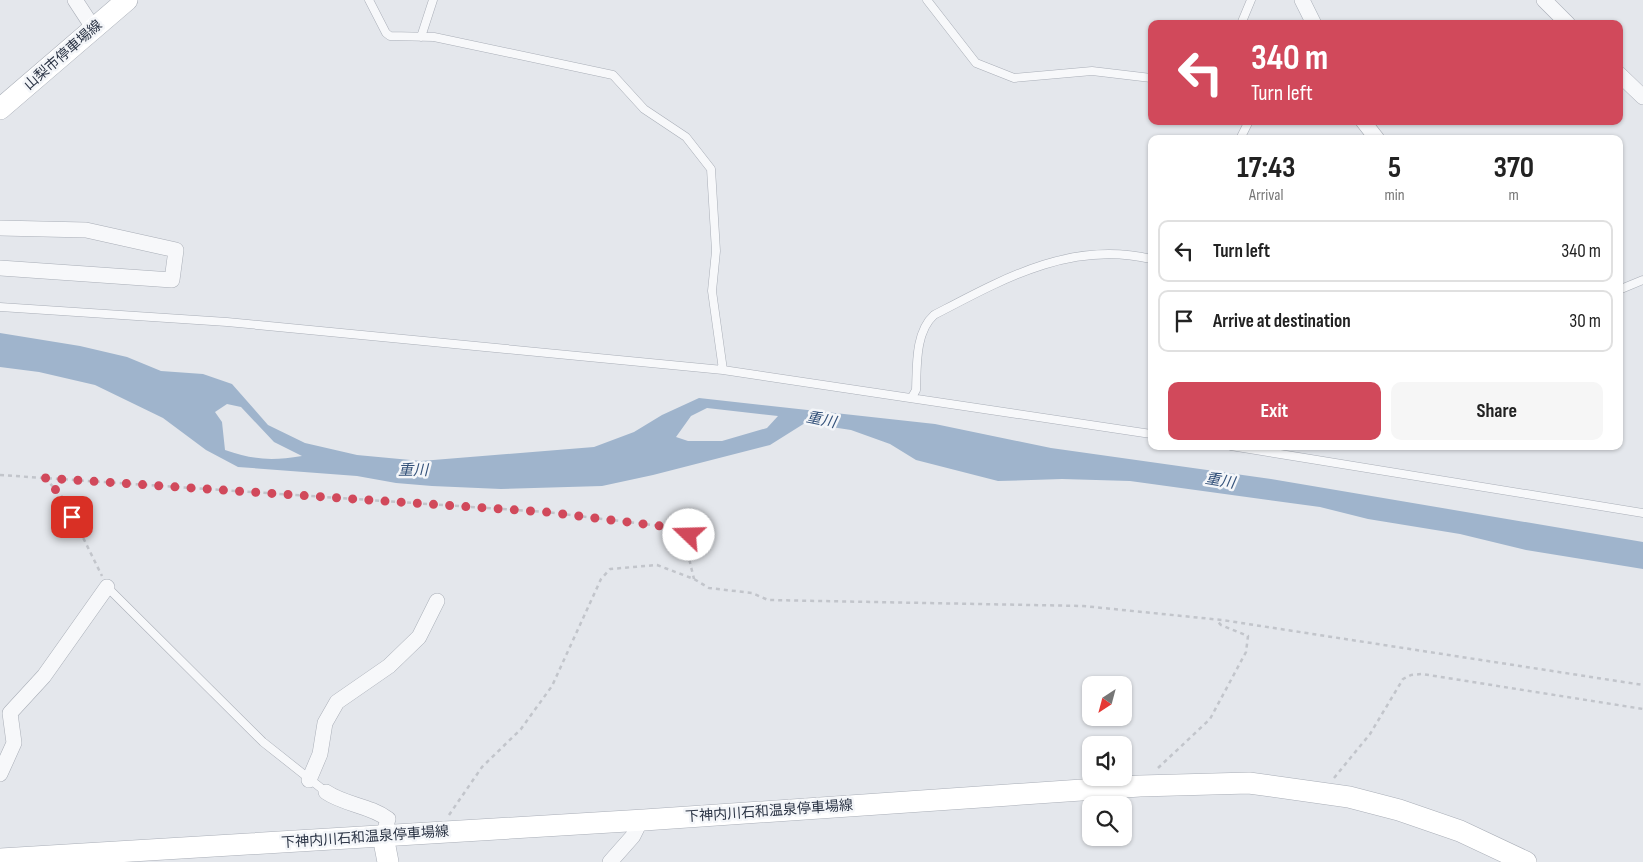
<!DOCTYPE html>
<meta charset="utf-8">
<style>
body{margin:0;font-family:"Sofia Sans Condensed","Noto Sans JP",sans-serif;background:#f6f6f6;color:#222;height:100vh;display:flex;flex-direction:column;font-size:19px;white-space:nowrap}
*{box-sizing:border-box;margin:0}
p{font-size:16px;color:#767676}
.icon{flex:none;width:28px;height:28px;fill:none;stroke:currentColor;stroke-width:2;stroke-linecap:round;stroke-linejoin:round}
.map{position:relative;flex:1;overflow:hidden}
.drawer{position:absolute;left:1148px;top:135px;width:475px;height:315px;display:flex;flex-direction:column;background:#fff;border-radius:10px;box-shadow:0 1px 4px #0004}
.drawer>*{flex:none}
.top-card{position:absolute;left:1148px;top:20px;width:475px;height:105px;border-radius:10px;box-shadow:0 1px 4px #0004;background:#d1495b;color:#fff;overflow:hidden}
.needle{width:32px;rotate:216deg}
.tools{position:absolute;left:1082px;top:676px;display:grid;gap:10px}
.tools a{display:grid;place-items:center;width:50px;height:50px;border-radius:10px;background:#fff;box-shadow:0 1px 4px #0004;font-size:25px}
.pin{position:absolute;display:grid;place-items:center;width:42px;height:42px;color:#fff;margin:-21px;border-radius:10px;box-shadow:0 2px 8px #0006}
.me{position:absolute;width:55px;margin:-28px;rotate:291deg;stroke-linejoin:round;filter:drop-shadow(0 0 4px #0008)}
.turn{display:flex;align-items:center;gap:18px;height:105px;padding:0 20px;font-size:22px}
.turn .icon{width:65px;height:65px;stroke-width:2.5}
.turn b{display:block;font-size:35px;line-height:42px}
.eta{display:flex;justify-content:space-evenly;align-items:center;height:85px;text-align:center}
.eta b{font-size:30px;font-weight:700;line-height:35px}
.action{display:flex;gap:10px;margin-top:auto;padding:10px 20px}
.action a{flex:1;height:58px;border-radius:10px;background:#d1495b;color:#fff;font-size:20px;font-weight:700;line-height:58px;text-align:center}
.action a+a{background:#f6f6f6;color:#222}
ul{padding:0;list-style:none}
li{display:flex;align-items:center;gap:15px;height:62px;margin:0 10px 8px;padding:0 10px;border:2px solid #e0e0e0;border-radius:10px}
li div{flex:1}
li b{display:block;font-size:19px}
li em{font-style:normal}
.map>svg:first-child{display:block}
.water{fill:#9fb4cc;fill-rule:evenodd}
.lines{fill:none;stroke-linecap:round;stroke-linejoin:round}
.lane-casing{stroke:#a9aeb7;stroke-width:9}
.street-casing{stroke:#a9aeb7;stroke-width:16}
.secondary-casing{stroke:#a9aeb7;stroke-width:22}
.path{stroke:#c2c5cb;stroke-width:2.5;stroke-dasharray:4 4;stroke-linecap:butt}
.lane{stroke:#f7f8fa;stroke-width:8}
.street{stroke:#f7f8fa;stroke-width:15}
.secondary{stroke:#fff;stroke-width:21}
.route{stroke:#d1495b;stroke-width:9;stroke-dasharray:0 16.2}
.labels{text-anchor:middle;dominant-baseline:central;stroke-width:5;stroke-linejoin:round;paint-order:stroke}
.street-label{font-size:14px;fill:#2b3445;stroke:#f4f6f9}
.water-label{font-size:15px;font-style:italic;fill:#34527a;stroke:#f4f6f9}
</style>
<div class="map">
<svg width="1643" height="862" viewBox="0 0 1643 862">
<rect width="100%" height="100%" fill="#e4e7ec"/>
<!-- water -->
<path class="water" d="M0,333L80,346L127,357L161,371L203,374L232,384L268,425L305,443L357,455L421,461L594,447L634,432L662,415L699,398L935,424L1051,448L1271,479L1643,542V569L1526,550L1460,534L1368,519L1320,507L1130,481L1062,479L998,481L916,460L890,444L851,430L805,423L770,445L653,475L602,486L501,489L432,486L396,483L357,476L238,467L206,450L163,418L95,385L39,372L0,367ZM227,404L241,407L274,442L302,456C271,461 255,460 225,450L222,422L215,412ZM707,408L778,416L767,428L722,441H688L676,437L691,416Z"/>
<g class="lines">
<defs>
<path id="lane" d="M369,0L386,33L390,36L434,37L613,75L644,109L686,137L711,169L716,251L712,291L723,370
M927,0L976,63L1014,78L1092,71L1151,78
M1241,24L1251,0
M421,37L433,0
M1240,139L1249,121
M1619,288L1621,289L1643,280
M0,307L227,322L723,370L1151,434
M912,397L916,390C917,366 915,332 934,315C1003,279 1071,240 1151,259
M1231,446L1643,513
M107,587L263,742L326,792"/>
<path id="street" d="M75,0L94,29
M1302,0L1314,24
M1544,0L1568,24
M1619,74L1643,97
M1363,121L1377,139
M0,228L86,230L176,250L172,280L0,268
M0,774L14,743L10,713L44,676L107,587
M309,780L320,754L325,723L337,702L389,666L419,637L437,601
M326,792C345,805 369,805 388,819L383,836
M610,862L633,836L641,820"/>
<path id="secondary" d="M0,109L127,0
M383,836L388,862
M0,859L644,820L1140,786L1249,783L1349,797L1399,810L1460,831L1526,862"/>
</defs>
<!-- lane casing -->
<use href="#lane" class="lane-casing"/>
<!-- street casing -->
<use href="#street" class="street-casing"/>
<!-- secondary casing -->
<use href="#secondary" class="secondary-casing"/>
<!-- path -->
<path class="path" d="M0,475L546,512L685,529L689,535L687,550L694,579
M45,478L64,499L102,576
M1158,768L1210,719L1246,652L1248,636L1221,625L1217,621
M1334,778L1370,734L1403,679L1411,675L1422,674L1643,709
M449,815L482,767L521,729L552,686L601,579L610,569L657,565L694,579L709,588L752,593L768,600L1083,606L1222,620L1643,685"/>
<!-- lane -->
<use href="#lane" class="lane"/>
<!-- street -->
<use href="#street" class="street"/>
<!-- secondary -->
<use href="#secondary" class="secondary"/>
</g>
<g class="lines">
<!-- route -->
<path class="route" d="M72,517L64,499L45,478L546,512L685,529L689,535"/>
</g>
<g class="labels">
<!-- street labels -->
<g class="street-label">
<text transform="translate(63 55) rotate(-41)">山梨市停車場線</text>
<text transform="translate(769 811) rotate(-4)">下神内川石和温泉停車場線</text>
<text transform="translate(365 837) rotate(-4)">下神内川石和温泉停車場線</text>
</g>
<!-- water labels -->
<g class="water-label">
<text transform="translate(821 420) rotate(11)">重川</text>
<text x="413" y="470">重川</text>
<text transform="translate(1220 481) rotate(9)">重川</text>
</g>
</g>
</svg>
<div class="tools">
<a><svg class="needle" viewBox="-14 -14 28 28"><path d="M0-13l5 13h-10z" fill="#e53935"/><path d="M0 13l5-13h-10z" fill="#767676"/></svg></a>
<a><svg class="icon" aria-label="sound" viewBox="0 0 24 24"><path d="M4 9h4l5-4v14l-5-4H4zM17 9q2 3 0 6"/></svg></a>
<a><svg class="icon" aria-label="search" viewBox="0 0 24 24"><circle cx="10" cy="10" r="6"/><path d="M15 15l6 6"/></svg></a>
</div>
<div class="pin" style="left:72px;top:517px;background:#d93025"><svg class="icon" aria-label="arrive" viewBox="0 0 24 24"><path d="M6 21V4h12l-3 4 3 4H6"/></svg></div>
<svg class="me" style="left:689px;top:535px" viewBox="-20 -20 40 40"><circle r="19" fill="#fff"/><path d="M0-13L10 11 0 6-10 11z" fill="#d1495b"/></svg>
<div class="top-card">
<div class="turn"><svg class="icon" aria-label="left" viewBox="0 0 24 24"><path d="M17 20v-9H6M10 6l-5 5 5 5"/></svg><div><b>340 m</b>Turn left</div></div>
</div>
<section class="drawer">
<div class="eta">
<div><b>17:43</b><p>Arrival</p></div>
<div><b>5</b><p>min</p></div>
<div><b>370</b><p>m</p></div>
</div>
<ul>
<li><svg class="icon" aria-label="left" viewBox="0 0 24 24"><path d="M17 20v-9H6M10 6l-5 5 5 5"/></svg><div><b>Turn left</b></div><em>340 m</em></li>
<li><svg class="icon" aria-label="arrive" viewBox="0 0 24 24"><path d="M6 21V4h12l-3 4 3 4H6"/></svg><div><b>Arrive at destination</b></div><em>30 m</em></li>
</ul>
<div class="action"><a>Exit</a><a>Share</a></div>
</section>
</div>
